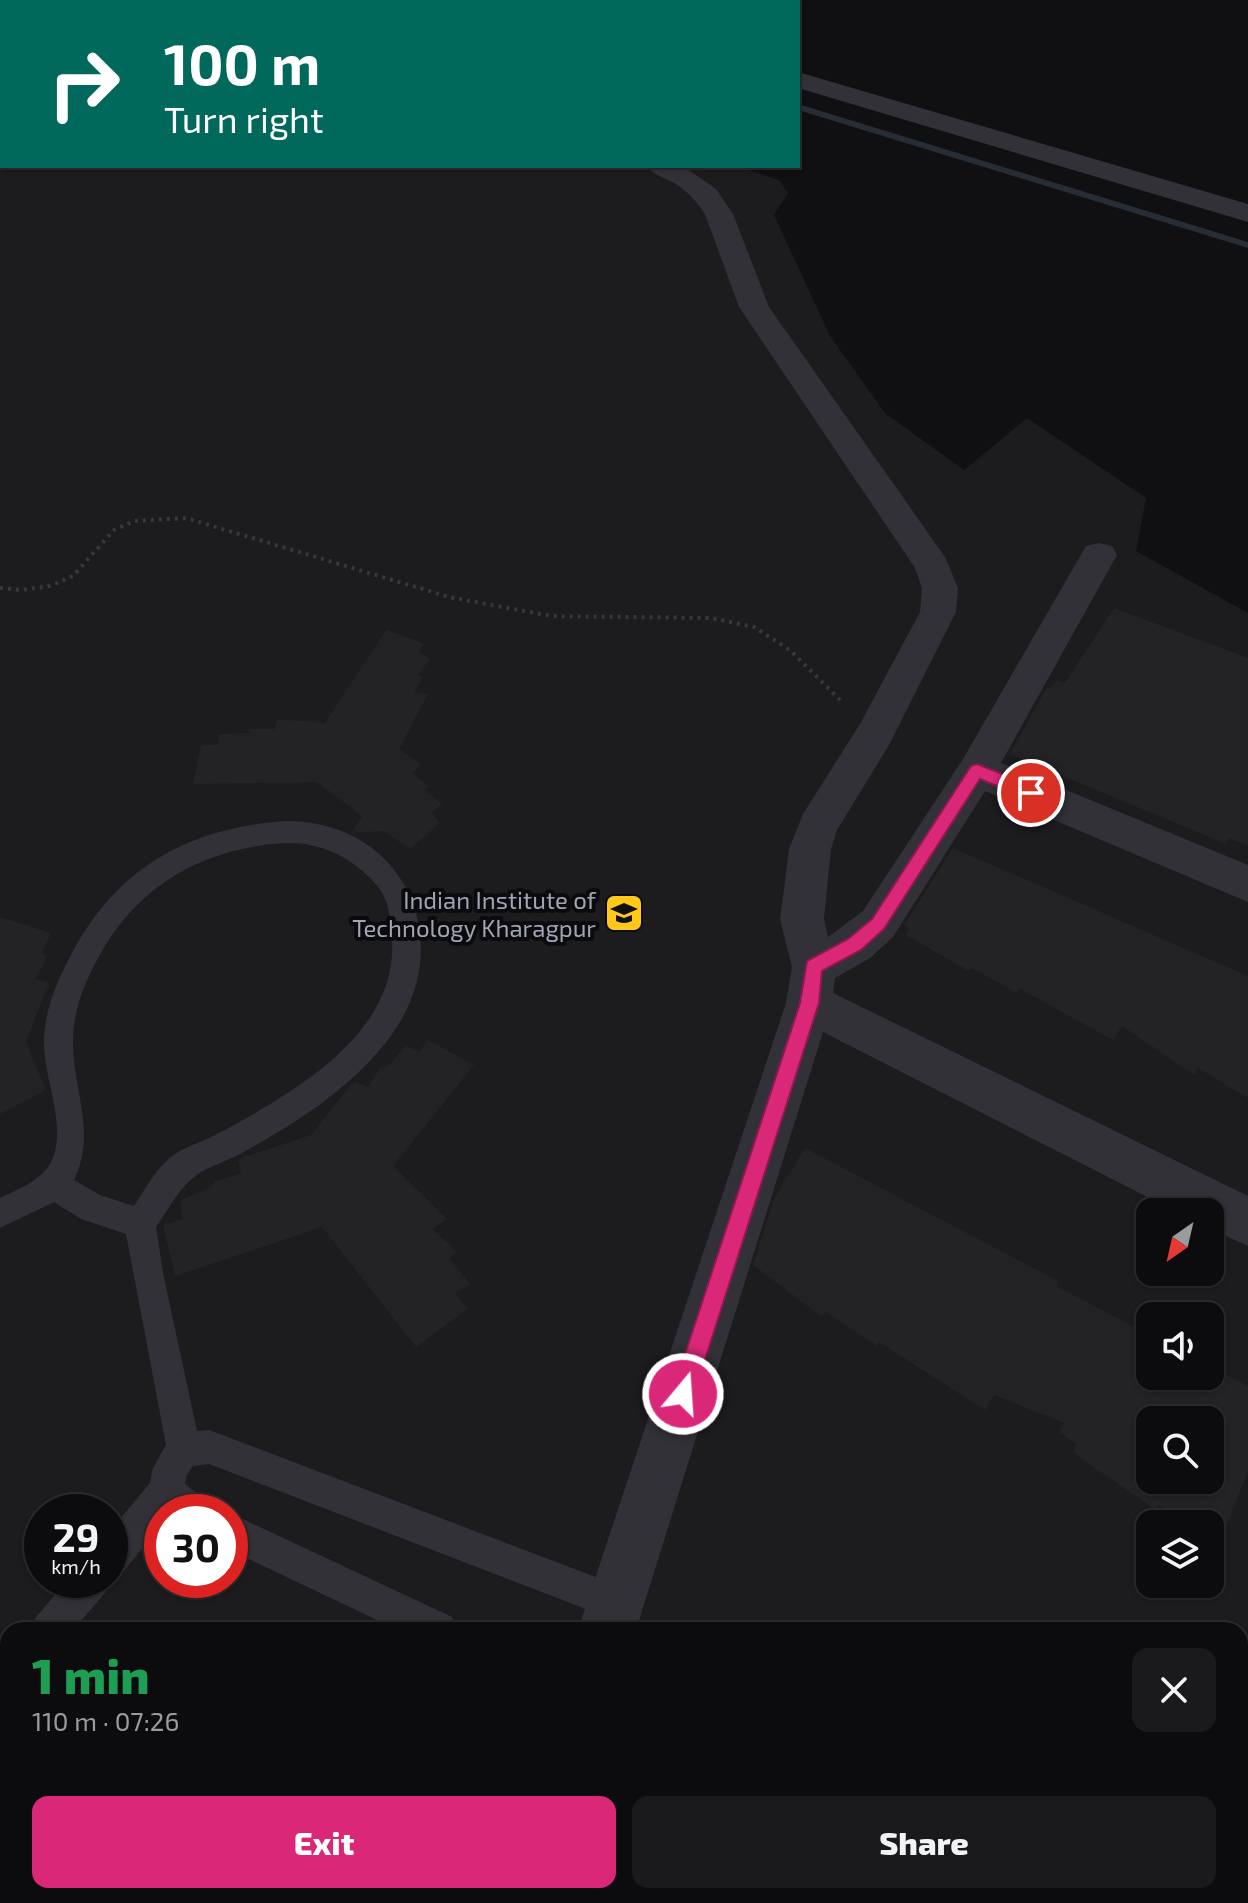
<!DOCTYPE html>
<meta charset="utf-8">
<style>
body{margin:0;font-family:"Exo 2",sans-serif;background:#1a1a1c;color:#f1f3f6;height:100vh;display:flex;flex-direction:column;font-size:30px;white-space:nowrap}
*{box-sizing:border-box;margin:0}
p{font-size:26px;color:#9a9b9e}
.icon{flex:none;width:44px;height:44px;fill:none;stroke:currentColor;stroke-width:2;stroke-linecap:round;stroke-linejoin:round}
.map{position:relative;flex:1;overflow:hidden}
.drawer{position:absolute;left:0px;top:1622px;width:1248px;height:282px;display:flex;flex-direction:column;background:#0c0c0e;border-radius:24px 24px 0 0;box-shadow:0 2px 6px #0004,0 0 0 2px #2c2c2e}
.drawer>*{flex:none}
.guide{position:absolute;left:0px;top:0px;width:800px;height:168px;box-shadow:0 2px 6px #0004,0 0 0 2px #2c2c2e;background:#00695c;color:#fff;overflow:hidden}
.needle{width:52px;rotate:214deg}
.tools{position:absolute;left:1136px;top:1198px;display:grid;gap:16px}
.tools a{display:grid;place-items:center;width:88px;height:88px;border-radius:16px;background:#0c0c0e;box-shadow:0 2px 6px #0004,0 0 0 2px #2c2c2e;font-size:40px}
.speed{position:absolute;left:24px;top:1494px;display:flex;gap:16px;font-size:40px;font-weight:700;text-align:center}
.speed>*{display:grid;place-content:center;width:104px;height:104px;border-radius:50%;background:#0c0c0e;box-shadow:0 2px 6px #0004,0 0 0 2px #2c2c2e;line-height:1}
.speed small{font-size:20px;font-weight:400}
.speed .limit{border:12px solid #d22;background:#fff;color:#111}
.pin{position:absolute;display:grid;place-items:center;width:68px;height:68px;color:#fff;margin:-34px;border:4px solid #fff;border-radius:50%;box-shadow:0 2px 8px #0007}
.me{position:absolute;width:88px;margin:-44px;rotate:18deg;stroke-linejoin:round;filter:drop-shadow(0 0 6px #0008)}
.turn{display:flex;align-items:center;gap:28px;height:168px;padding:0 32px;font-size:36px}
.turn .icon{width:104px;height:104px;stroke-width:2.5}
.turn b{display:block;font-size:56px;line-height:68px}
.round{display:grid;place-items:center;flex:none;width:84px;height:84px;border-radius:16px;background:#1a1a1c}
.overview{display:flex;align-items:center;justify-content:space-between;height:136px;padding:0 32px}
h1{font-size:48px;font-weight:800;line-height:60px;color:#1e9e55}
.primary-button{display:flex;gap:16px;margin-top:auto;padding:16px 32px}
.primary-button a{flex:1;height:92px;border-radius:16px;background:#db2777;color:#fff;font-size:32px;font-weight:800;line-height:92px;text-align:center}
.primary-button a+a{background:#1a1a1c;color:#f1f3f6}
.map>svg:first-child{display:block}
.built{fill:#1c1c1f;fill-rule:evenodd}
.lines{fill:none;stroke-linecap:round;stroke-linejoin:round}
.stream{fill:#262d36;fill-rule:evenodd}
.building{fill:#232326;fill-rule:evenodd}
.path{stroke:#37383e;stroke-width:4;stroke-dasharray:3 5;stroke-linecap:butt}
.service{fill:#313137;fill-rule:evenodd}
.minor{fill:#313137;fill-rule:evenodd}
.route{fill:#db2777;stroke:#8e194d;stroke-width:2}
.labels{text-anchor:middle;dominant-baseline:central;stroke-width:8;stroke-linejoin:round;paint-order:stroke}
.poi-label{font-size:24px;fill:#a0a4b4;stroke:#0b0b0d;text-anchor:end}
</style>
<div class="map">
<svg width="1248" height="1903" viewBox="0 0 1248 1903">
<rect width="100%" height="100%" fill="#101012"/>
<!-- built -->
<path class="built" d="M0,0L224,2H2V166H736L779,180L788,193L774,215L830,336L885,413L964,470L1027,418L1146,498L1136,551L1248,613V1903H0ZM1150,1212H1210V1272H1150ZM1150,1316H1210V1376H1150ZM1150,1420H1210V1480H1150ZM42,1512H110V1580H42ZM162,1512H230V1580H162ZM1150,1524H1210V1584H1150ZM8,1630H1240V1896H8Z"/>
<g class="lines">
<!-- stream -->
<path class="stream" d="M446,0H458L460,2H448Z
M798,104L1248,242V248L798,110Z"/>
</g>
<!-- building -->
<path class="building" d="M1114,608L1248,658V846L1229,838L1226,844L1010,754L1047,687L1050,688L1058,680L1065,683Z
M386,630L425,644L419,651L430,659L418,675L423,678L414,692L428,694L399,749L421,765L412,773L429,786L425,790L442,804L432,813L440,823L410,849L384,831L351,833L362,816L317,782L193,784L201,746L218,744L219,734L250,733L247,729H275L277,719L325,723Z
M953,848L1248,976V1098L1198,1068L1194,1075L1122,1026L1113,1040L1020,989L1017,993L972,968L969,971L906,935L909,928L904,925Z
M0,917L51,933L42,953L48,956L35,979L49,982L26,1042L46,1090L0,1114Z
M428,1040L474,1065L393,1166L447,1219L432,1229L458,1252L449,1258L470,1284L455,1293L468,1309L416,1347L322,1227L175,1276L163,1225L182,1219L181,1200L212,1187L215,1181L241,1174L238,1159L311,1135L354,1081L368,1087L380,1068L387,1067L406,1046L419,1052Z
M805,1148L1058,1281L1056,1286L1150,1335V1376H1210V1366L1248,1386V1471L1219,1546L1210,1540V1524H1186L1159,1505L1156,1510L1073,1453L1076,1444L1060,1432L1064,1423L994,1395L985,1410L879,1342L877,1346L826,1312L822,1317L753,1265L774,1199ZM1150,1420H1210V1480H1150Z"/>
<g class="lines">
<!-- path -->
<path class="path" d="M0,588L21,590L50,586L73,576L114,530L134,521L186,518L449,597L551,616L711,618L754,627L791,651L843,703"/>
<!-- service -->
<path class="service" d="M285,821C405,820 460,943 390,1037C352,1088 296,1123 242,1153C226,1162 207,1166 193,1178C177,1191 168,1210 156,1227L163,1273L197,1431L209,1430L630,1590L635,1603L630,1616L617,1621L209,1464L193,1466L187,1475L185,1484L204,1499L209,1512H162V1524L123,1572L110,1577V1531L150,1483L153,1468L166,1445L126,1234L81,1219L54,1202L0,1228V1198C17,1190 40,1181 50,1164C69,1129 44,1080 44,1044C44,1014 54,988 67,963C112,871 184,828 285,821ZM285,843C318,842 348,855 371,879C390,897 390,916 392,940C398,1035 291,1094 219,1133C205,1141 189,1145 175,1154C157,1166 146,1188 134,1206L100,1195L74,1180C97,1132 73,1091 73,1042C73,1012 83,986 97,960C136,886 202,848 285,843Z
M230,1513L452,1617L457,1630H398L230,1550Z
M68,1580H110L105,1593L73,1630H31L36,1617Z
M8,1655V1698L0,1701V1659Z"/>
<!-- minor -->
<path class="minor" d="M149,0H177L178,2H150Z
M523,0H553L554,2H524Z
M601,0H628L629,2H602Z
M798,72L1248,204V222L798,88Z
M647,166H683L716,189L733,214L769,307L945,557L958,588L956,612L889,745L837,830L831,849L824,919L828,937L863,911L963,759L1086,546L1099,543L1112,546L1117,555L1001,763L1248,865V902L985,791L893,937L870,958L835,978L833,993L1248,1196V1246L1210,1229V1212H1177L823,1032L636,1630H578L786,1003L792,967L780,919L789,849L803,814L860,724L920,612L922,588L915,568L739,307L705,214C697,202 688,192 676,184C666,178 654,176 647,166Z
M486,1896H550L548,1903H484Z"/>
</g>
<!-- route -->
<path class="route" d="M977,764L1037,788L1039,793L1031,800L980,779L884,929L861,950L822,971L819,1003L694,1394L691,1402L683,1405L675,1402L672,1394L800,1003L807,961L848,939L872,919L971,766Z"/>
<!-- icons -->
<defs>
<symbol id="university-square" viewBox="-11 -11 22 22"><rect x="-9" y="-9" width="18" height="18" rx="4" fill="#ffc81b" stroke="#0b0b0d"/><path d="M0-5L7-2L0 1L-7-2ZM-4 1L0 2.5L4 1V4Q0 6-4 4Z" fill="#111"/></symbol>
</defs>
<g fill-rule="evenodd">
<use href="#university-square" x="602" y="891" width="44" height="44"/>
</g>
<g class="labels">
<!-- poi labels -->
<g class="poi-label">
<text x="596" y="899">Indian Institute of<tspan x="596" dy="28">Technology Kharagpur</tspan></text>
</g>
</g>
</svg>
<div class="tools">
<a><svg class="needle" viewBox="-14 -14 28 28"><path d="M0-13l5 13h-10z" fill="#e53935"/><path d="M0 13l5-13h-10z" fill="#9a9b9e"/></svg></a>
<a><svg class="icon" aria-label="sound" viewBox="0 0 24 24"><path d="M4 9h4l5-4v14l-5-4H4zM17 9q2 3 0 6"/></svg></a>
<a><svg class="icon" aria-label="search" viewBox="0 0 24 24"><circle cx="10" cy="10" r="6"/><path d="M15 15l6 6"/></svg></a>
<a><svg class="icon" aria-label="layers" viewBox="0 0 24 24"><path d="M12 4l9 5-9 5-9-5zM3 14l9 5 9-5"/></svg></a>
</div>
<div class="speed"><div>29<small>km/h</small></div><div class="limit">30</div></div>
<div class="pin" style="left:1031px;top:793px;background:#d93025"><svg class="icon" aria-label="arrive" viewBox="0 0 24 24"><path d="M6 21V4h12l-3 4 3 4H6"/></svg></div>
<svg class="me" style="left:683px;top:1394px" viewBox="-20 -20 40 40"><circle r="17" fill="#db2777" stroke="#fff" stroke-width="3"/><path d="M0-11L8 9 0 5-8 9z" fill="#fff"/></svg>
<div class="guide">
<div class="turn"><svg class="icon" aria-label="right" viewBox="0 0 24 24"><path d="M7 20v-9h11M14 6l5 5-5 5"/></svg><div><b>100 m</b>Turn right</div></div>
</div>
<section class="drawer">
<div class="overview"><div><h1>1 min</h1><p>110 m · 07:26</p></div><a class="round"><svg class="icon" aria-label="close" viewBox="0 0 24 24"><path d="M6 6l12 12M18 6L6 18"/></svg></a></div>
<div class="primary-button"><a>Exit</a><a>Share</a></div>
</section>
</div>
